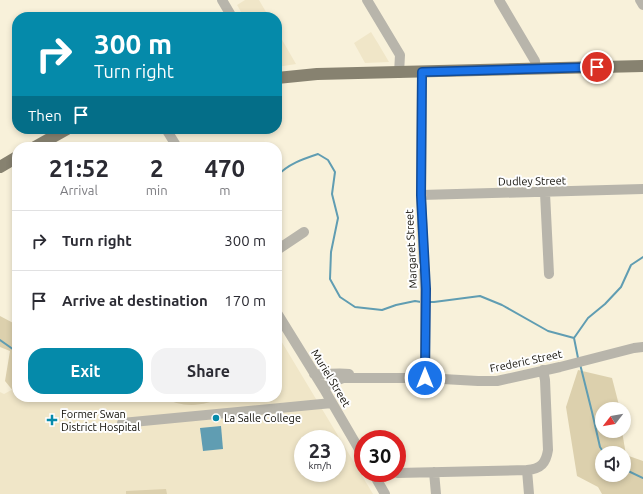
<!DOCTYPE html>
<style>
body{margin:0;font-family:Ubuntu,sans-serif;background:#f2f2f3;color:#2b2b33;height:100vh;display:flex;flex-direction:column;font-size:15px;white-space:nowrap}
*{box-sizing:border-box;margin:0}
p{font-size:13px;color:#7c7c81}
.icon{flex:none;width:22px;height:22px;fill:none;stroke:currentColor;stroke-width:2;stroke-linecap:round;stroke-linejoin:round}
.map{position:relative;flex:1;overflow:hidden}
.side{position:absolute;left:12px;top:142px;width:270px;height:260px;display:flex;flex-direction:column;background:#fff;border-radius:16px;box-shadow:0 2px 6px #0003}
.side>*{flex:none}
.banner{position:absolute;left:12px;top:12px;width:270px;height:122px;border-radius:16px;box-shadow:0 2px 6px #0003;background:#058aaa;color:#fff;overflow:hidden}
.needle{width:26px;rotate:239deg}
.controls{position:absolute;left:595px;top:402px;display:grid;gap:8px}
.controls a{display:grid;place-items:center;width:36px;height:36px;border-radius:50%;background:#fff;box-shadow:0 2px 6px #0003;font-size:20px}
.speed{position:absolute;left:294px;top:430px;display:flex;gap:8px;font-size:20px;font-weight:700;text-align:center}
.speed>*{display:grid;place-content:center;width:52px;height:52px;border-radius:50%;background:#fff;box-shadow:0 2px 6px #0003;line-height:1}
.speed small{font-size:10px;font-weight:400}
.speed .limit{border:6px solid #d22;background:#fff;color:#111}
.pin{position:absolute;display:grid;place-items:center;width:34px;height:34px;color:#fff;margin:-17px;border:2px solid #fff;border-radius:50%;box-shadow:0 1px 4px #0007}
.me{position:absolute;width:44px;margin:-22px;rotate:0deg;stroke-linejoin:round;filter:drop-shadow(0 0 3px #0008)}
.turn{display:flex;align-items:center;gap:14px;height:84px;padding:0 16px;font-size:18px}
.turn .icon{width:52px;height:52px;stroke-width:2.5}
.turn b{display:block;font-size:28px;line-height:34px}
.then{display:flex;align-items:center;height:38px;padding:0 16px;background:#0003;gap:8px;font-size:15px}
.eta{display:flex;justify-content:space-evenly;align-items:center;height:68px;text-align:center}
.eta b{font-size:24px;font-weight:700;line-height:28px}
.button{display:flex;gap:8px;margin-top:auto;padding:8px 16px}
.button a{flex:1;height:46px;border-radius:16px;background:#058aaa;color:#fff;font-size:16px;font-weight:700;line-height:46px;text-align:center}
.button a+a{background:#f2f2f3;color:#2b2b33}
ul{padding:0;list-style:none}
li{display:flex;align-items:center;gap:12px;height:60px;padding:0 16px;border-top:1px solid #e1e1e2}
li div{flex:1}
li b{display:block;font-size:15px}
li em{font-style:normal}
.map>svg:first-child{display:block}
.built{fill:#f0e6c8;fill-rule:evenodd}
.green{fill:#dcd0ad;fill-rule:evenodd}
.water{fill:#609db2}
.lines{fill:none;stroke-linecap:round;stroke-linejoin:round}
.stream{stroke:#609db2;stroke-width:2}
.minor{stroke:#b8b5ab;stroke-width:10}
.major{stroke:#878270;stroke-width:12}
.route-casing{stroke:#114b97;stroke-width:10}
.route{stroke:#1a73e8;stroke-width:7}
.poi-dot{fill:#058aaa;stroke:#fefefe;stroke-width:1.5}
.labels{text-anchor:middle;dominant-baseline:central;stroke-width:4;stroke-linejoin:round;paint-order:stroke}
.street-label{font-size:11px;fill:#0f0d06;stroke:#fefefe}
.poi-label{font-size:11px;fill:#0f0d06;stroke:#fefefe;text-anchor:start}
</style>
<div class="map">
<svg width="643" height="494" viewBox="0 0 643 494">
<rect width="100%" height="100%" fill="#f8f1da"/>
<!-- built -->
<path class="built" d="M245,0H259L269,17H244L237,5Z
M277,31L296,64L277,67Z
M371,32L379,45L389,62L365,63L354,43Z
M277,334L373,494H0V392L4,394L17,387V397H277ZM303,439H337V473H303Z"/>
<!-- green -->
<path class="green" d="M0,316L17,325V390L14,392L5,381L10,351L0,347Z
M578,370L612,378L620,409H602V431H622L626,455L643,461V494H602L598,487L577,476L566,407ZM602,453H624V475H602Z
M162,397H222C204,407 181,408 162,397Z
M166,489L167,494H126V491Z"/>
<!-- water -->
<path class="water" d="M221,426L223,449L203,451L200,428Z"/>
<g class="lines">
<!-- stream -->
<path class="stream" d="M277,176C288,164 303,159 318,154L328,160L335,172L332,194L338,218L331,252L330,279L340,297L355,307L382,310L396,305L415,301L421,302
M427,302H434L480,296L502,305L548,331L574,338
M574,338L578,358
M574,338L588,318L605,304L621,287L631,265L643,257
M0,340L17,352
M580,364L592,412L600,447L604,453
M624,469L643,478"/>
<!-- minor -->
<path class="minor" d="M222,0L232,17
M367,0L400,55L399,73
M499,0L535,61L536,69
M640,0L643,5
M422,72L421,195L425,289V378
M166,129L177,147
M545,193L549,274
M421,195L643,189
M277,250L304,232
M277,313L324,389L363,456
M314,374C327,375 337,372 349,374
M324,389L330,383L343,378H425L478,381H497L560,367L634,348L643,347
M122,423L332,403
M527,470L529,494
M434,472L436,494
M373,473L385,494
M397,473L527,470C541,469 546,463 548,450L545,380L543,370
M377,479L382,476L391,473"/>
<!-- major -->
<path class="major" d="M277,78L317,74L643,66
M35,147L67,129
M0,167L17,157"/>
</g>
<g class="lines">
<defs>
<path id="route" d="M425,378L426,289L421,195L422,72L597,67"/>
</defs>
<!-- route casing -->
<use href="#route" class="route-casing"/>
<!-- route -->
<use href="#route" class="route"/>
</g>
<!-- markers -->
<g class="poi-dot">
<circle cx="216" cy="418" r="4"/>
<path d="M50 414h4v4h4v4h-4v4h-4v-4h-4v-4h4z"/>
</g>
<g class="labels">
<!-- street labels -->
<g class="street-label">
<text transform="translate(532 181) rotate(-1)">Dudley Street</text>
<text transform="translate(411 249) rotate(-93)">Margaret Street</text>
<text transform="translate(526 361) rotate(-12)">Frederic Street</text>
<text transform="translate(331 378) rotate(59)">Muriel Street</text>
</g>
<!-- poi labels -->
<g class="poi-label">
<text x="61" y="414">Former Swan<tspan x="61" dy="13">District Hospital</tspan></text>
<text x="224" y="418">La Salle College</text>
</g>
</g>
</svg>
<div class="controls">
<a><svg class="needle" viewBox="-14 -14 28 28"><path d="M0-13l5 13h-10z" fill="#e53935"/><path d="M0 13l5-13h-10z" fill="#7c7c81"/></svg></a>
<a><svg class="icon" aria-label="sound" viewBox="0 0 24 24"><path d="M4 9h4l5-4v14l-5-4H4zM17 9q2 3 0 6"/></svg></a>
</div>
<div class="speed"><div>23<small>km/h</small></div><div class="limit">30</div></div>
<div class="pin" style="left:597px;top:67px;background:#d93025"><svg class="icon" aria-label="arrive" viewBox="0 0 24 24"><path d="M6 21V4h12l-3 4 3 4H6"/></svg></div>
<svg class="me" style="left:425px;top:378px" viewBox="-20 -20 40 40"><circle r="17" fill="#1a73e8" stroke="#fff" stroke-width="3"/><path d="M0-11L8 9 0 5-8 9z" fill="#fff"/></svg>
<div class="banner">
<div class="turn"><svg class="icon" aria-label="right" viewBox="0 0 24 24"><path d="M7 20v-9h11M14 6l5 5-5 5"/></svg><div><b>300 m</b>Turn right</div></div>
<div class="then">Then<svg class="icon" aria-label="arrive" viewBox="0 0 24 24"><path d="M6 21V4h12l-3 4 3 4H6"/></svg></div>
</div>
<section class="side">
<div class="eta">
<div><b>21:52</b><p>Arrival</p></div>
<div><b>2</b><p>min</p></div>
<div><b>470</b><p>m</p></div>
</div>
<ul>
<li><svg class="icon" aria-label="right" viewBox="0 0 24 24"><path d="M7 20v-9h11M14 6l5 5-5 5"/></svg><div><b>Turn right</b></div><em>300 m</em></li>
<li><svg class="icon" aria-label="arrive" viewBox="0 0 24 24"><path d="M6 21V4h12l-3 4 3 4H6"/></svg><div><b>Arrive at destination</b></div><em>170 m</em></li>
</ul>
<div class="button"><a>Exit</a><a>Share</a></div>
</section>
</div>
